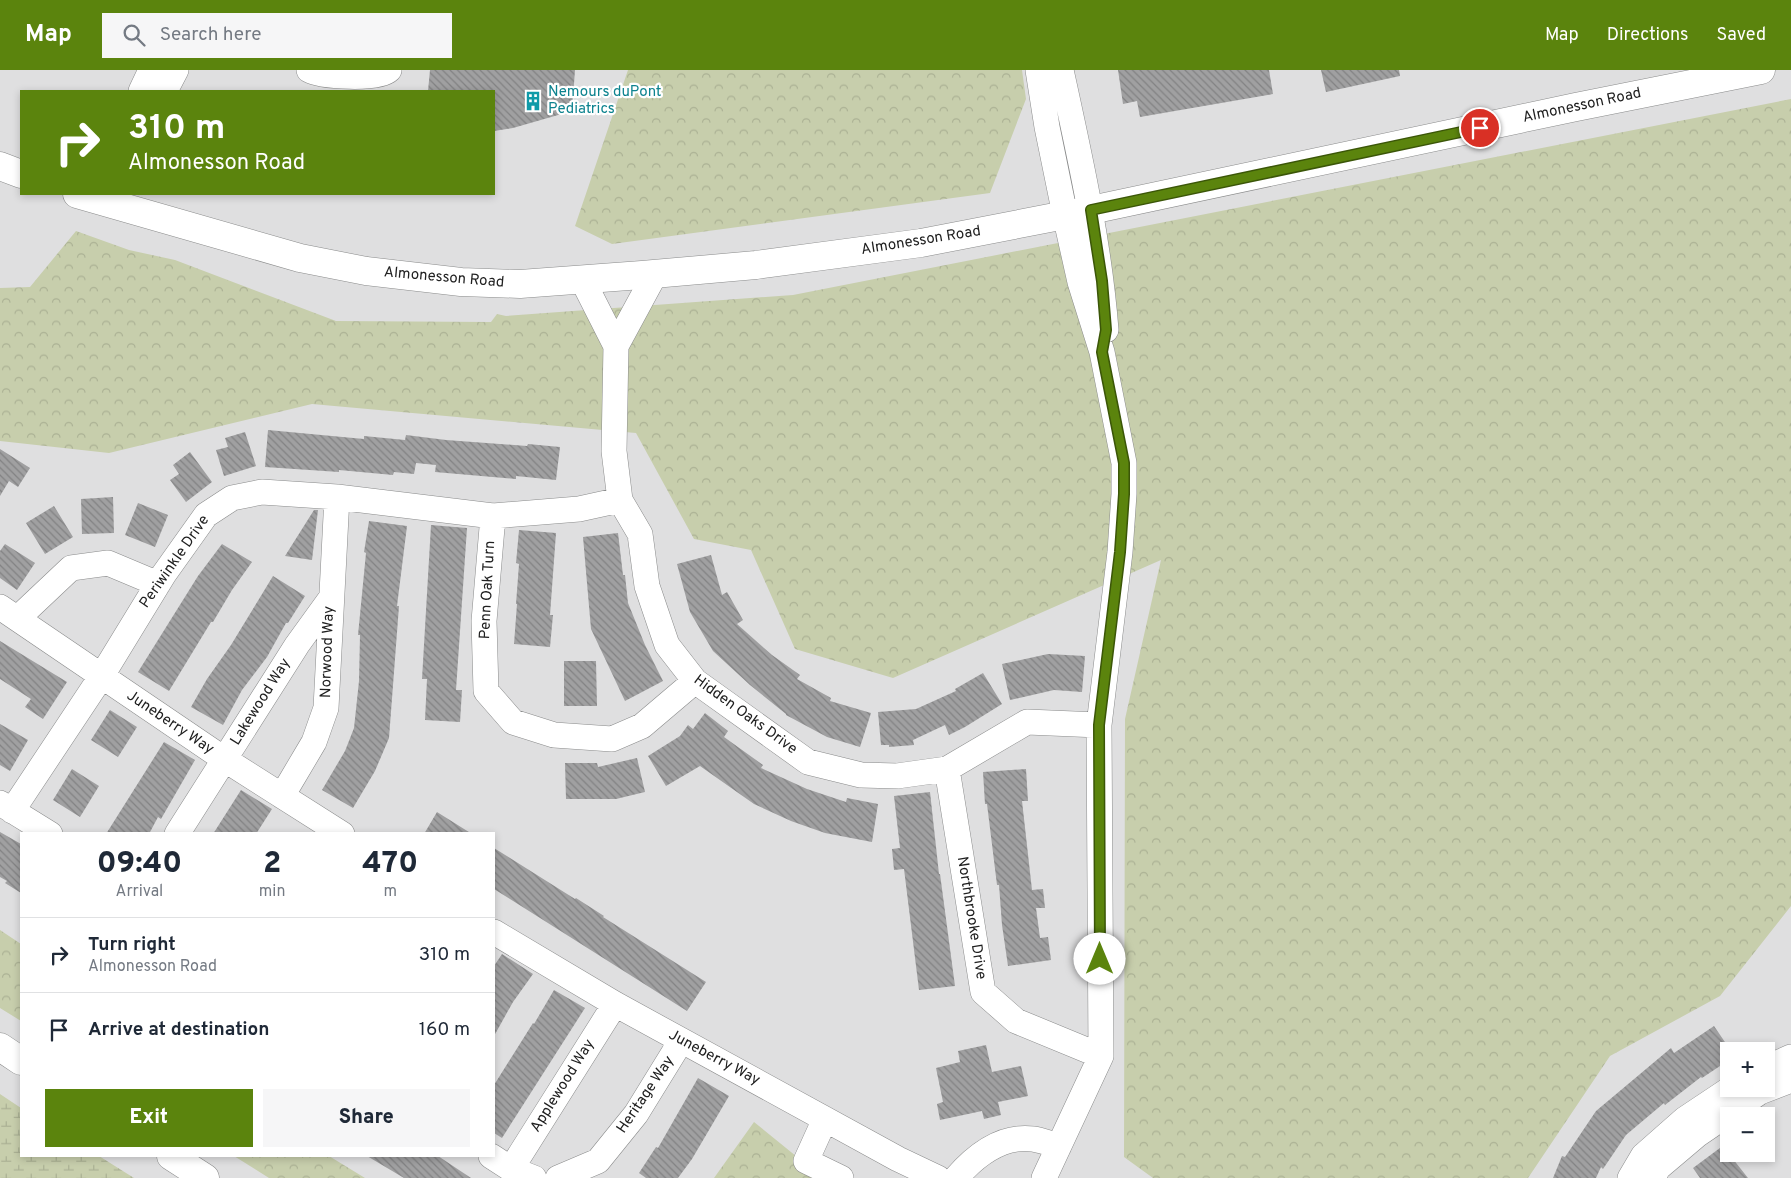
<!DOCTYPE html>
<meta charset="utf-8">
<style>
body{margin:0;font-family:Overpass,sans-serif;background:#f6f6f7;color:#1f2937;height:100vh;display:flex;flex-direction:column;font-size:19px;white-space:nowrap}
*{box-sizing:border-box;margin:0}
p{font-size:16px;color:#747a83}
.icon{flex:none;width:28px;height:28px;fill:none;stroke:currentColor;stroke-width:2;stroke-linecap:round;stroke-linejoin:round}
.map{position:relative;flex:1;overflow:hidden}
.panel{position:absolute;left:20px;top:762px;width:475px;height:325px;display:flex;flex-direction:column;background:#fff;border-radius:0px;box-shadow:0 2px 8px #0003}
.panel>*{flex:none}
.banner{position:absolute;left:20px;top:20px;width:475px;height:105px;border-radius:0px;box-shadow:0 2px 8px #0003;background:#5b840d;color:#fff;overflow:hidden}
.tools{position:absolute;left:1720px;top:972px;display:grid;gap:10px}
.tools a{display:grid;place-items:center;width:55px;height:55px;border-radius:0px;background:#fff;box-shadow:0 2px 8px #0003;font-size:25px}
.pin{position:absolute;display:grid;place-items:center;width:42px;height:42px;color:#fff;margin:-21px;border:2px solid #fff;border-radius:50%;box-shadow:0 1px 5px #0007}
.me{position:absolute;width:55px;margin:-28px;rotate:0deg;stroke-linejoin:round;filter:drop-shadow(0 0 4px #0008)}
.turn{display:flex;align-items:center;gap:18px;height:105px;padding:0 25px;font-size:22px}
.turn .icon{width:65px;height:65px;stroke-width:2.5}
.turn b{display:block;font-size:35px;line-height:42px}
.eta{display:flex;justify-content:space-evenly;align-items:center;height:85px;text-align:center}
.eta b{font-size:30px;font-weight:800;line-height:35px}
.action{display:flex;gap:10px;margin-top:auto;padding:10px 25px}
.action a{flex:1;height:58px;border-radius:0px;background:#5b840d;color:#fff;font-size:20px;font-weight:800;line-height:58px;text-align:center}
.action a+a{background:#f6f6f7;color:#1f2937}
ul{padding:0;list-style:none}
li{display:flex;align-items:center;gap:15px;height:75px;padding:0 25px;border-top:1px solid #e0e1e3}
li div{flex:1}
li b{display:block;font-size:19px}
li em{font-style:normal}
header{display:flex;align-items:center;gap:30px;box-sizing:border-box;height:70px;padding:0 25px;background:#5b840d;color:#fff}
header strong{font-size:24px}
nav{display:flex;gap:28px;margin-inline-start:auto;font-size:18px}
.search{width:350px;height:45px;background:#f6f6f7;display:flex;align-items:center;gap:12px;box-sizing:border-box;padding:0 18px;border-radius:0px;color:#747a83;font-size:19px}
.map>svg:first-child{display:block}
.forest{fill:url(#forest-crowns)}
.wetland{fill:url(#wetland-marsh)}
.building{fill:url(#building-back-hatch)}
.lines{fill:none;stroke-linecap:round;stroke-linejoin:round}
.minor-casing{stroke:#8a8b8b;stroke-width:26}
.major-casing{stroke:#8a8b8b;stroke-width:29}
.highway-casing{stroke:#8a8b8b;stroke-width:29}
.minor{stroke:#fff;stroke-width:25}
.major{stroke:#fff;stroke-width:28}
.highway{stroke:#fff;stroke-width:28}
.route-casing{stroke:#3b5608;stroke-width:12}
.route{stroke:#5b840d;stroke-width:9}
.labels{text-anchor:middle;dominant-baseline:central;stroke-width:4.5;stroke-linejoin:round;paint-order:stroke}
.culture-label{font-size:15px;fill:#0d838f;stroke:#fff;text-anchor:start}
.street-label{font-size:15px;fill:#202020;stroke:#fff}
</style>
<header>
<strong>Map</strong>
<div class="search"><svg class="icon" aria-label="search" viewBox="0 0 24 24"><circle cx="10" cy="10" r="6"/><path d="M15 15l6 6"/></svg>Search here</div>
<nav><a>Map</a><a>Directions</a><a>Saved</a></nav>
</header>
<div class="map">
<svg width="1791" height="1108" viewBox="0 0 1791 1108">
<defs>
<pattern id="forest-crowns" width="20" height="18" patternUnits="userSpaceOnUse" patternTransform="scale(1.25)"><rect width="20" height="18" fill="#c7ceac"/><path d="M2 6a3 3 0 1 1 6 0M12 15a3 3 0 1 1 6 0" fill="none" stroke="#abb194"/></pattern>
<pattern id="wetland-marsh" width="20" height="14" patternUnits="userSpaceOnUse" patternTransform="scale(1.25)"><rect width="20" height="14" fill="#c7ceac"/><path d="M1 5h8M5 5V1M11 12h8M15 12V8" fill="none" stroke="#abb194"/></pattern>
<pattern id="building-back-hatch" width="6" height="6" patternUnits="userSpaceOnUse" patternTransform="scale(1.25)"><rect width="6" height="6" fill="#a0a0a1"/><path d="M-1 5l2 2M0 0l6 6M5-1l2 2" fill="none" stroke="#828283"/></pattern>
</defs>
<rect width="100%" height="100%" fill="#dfdfe0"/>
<!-- forest -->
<path class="forest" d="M628,0H1022L1026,29L990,123L612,174L575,156Z
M1791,29V836L1720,926L1610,986L1528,1108H1153L1124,1087L1125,649L1161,490L893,608L795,579L751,480L694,469L636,363L312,334L109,383L0,371V218L30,217L76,161L129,180L175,190L336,251L491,252L497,244L506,246L793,225Z
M0,860L21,874V951L0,938Z
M754,1052L823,1108H714Z
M234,1086H329L365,1108H269Z"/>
<!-- wetland -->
<path class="wetland" d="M0,1024L21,1038V1086H99L134,1108H0Z"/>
<!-- building -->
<path class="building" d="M430,0H575L572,41L513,58L494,61V21H428Z
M1118,0H1269L1273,24L1140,47L1137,31L1123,34Z
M1321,0H1399L1400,6L1326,22Z
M268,360L364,369V366L405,370L406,365L446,370L527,376L528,374L560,377L556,410L516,406V409L435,402L436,395L416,393L414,404L394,402L393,405L339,400V402L265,397Z
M245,362L256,396L224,406L216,380L228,377L225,368Z
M0,379L30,398L18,417L9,411L0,426Z
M190,382L212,412L186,432L170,410L179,404L173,395Z
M113,427L114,463L82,464L81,429Z
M138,433L168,445L155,477L125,465Z
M54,436L73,467L45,484L26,453Z
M314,440H318L312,490L285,486Z
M369,451L407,456L397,536H399L389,668L375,701L353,738L322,720L345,681L354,658L359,611L360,565H358L366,483L364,482Z
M431,455L467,458L456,620H462L460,652L425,650L427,609H422Z
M519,460L556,463L550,545H553L550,577L514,574L517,534H516L519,494L516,493Z
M618,463L623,505H625L628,533L645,575L663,611L625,631L591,559L583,467Z
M5,474L35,493L17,520L0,508V481Z
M222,474L252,492L232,520L213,552H211L169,621L138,602L198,506Z
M711,485L722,525L727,522L743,550L737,554L772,585L800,605L797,609L831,628L830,631L871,643L860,677L827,667L786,645V644L750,615L713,581L690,542L677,494Z
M273,506L305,526L288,553H286L267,587L242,620L223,655L191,637L207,609L231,575Z
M0,571L67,612L43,649L25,637L31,629L0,609Z
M1048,584L1085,586L1082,622L1054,620L1010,630L1002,594Z
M564,591H596L597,636H564Z
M983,603L1002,634L965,657L949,665L945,655L913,670L914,675L889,677V675H881L878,642L916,639L956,621L955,619Z
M110,640L137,657L118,687L91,670Z
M705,643L728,661L724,667L763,695L761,698L807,719L846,732L847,728L878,734L872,772L825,763L791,751L754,734L700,696L666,716L648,686L680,666L688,655L693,659Z
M0,654L28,670L10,701L0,695Z
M164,672L195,690L161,749L158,747L149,764H106Z
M637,688L645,722L616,729H566L565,693H597L598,697Z
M72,699L99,716L80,747L53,730Z
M1026,699L1028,731H1022L1032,820L1043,819L1045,838H1036L1040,868L1048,867L1051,890L1008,896L1002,855L999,815H997L987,734H985L983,702Z
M241,720L272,739L256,764H213Z
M930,722L939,804H940L955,916L919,920L904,799L894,800L892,779L900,778L894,726Z
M437,742L472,764H424Z
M0,762L21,774V823L5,813L7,811L0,807Z
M494,778L575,829L576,828L604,846L603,847L706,912L687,941L494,819Z
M502,884L533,904L513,932L494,966V896Z
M554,920L585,938L502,1068L494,1063V1015L533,953L534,954Z
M1714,956L1729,978V990L1702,1008L1701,1007L1665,1035L1664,1033L1626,1065L1603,1099L1601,1097L1596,1108H1553L1562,1086L1565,1087L1596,1041L1671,978L1674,983Z
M986,975L992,1002L1021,996L1028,1026L998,1032L1001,1045L984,1049L982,1041L940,1050L937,1034L943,1032L936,998L960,992L958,981Z
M698,1008L729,1026L692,1089L678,1108H646L639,1103L656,1077L658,1078Z
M1724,1075L1729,1084L1748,1108H1700L1693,1098Z
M367,1086H438L471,1108H404Z"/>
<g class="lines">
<defs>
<path id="minor" d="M309,0C321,7 379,10 389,0
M1038,0L1047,57L1065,145L1080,212L1102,282L1124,393V424L1120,482L1099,655L1101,986L1044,1108
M1061,0C1080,87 1099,171 1106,260
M141,21L151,0
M165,21L176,0
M582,209L616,276L614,381L620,430L640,464L647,516L667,575L695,611L808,692L861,705L897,706L947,699L1027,652L1099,655
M616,276L655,204
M493,446L484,551L486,621L513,652L554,665L612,669L642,656L695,611
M0,537L224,689L342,764
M18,548L71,498L108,493L158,514
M947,699L983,922L1016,951L1101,986
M282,726L314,672L326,638L337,427
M0,733L50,764
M12,741L101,607L164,504L206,445L232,428L262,422L337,427L493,446L579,439L620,430
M177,764L297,575L331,528
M494,862L615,934L898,1089L938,1108
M1766,998L1791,987
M825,1049L806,1091L841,1108
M491,1086L511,1099L534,1108
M511,1099L615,934
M558,1108L598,1091L636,1044L681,971
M956,1108C975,1086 1002,1065 1033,1069C1041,1070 1051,1074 1059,1076
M1630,1108L1643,1086L1685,1049L1730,1019
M1653,1108L1658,1098L1697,1065L1760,1022L1791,1010"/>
<path id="major" d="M0,96L21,104
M77,124L300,188L366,201L461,212L520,214L642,205L756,195L921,173L1091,140L1576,37L1761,0"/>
<path id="highway" d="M0,977L21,991
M171,1086L205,1108"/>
</defs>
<!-- minor casing -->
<use href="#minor" class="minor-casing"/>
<!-- major casing -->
<use href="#major" class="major-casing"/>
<!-- highway casing -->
<use href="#highway" class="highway-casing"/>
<!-- minor -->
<use href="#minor" class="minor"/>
<!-- major -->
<use href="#major" class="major"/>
<!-- highway -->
<use href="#highway" class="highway"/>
</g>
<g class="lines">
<defs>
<path id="route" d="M1100,889L1099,655L1120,482L1124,424V393L1102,282L1106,260L1102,211L1091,140L1480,58"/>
</defs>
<!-- route casing -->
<use href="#route" class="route-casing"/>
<!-- route -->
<use href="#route" class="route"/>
</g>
<!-- icons -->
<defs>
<symbol id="building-bare" viewBox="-9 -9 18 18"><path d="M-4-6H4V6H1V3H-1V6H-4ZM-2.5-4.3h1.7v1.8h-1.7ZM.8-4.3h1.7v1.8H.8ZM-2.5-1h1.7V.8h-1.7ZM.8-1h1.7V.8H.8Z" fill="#0f9aa8" stroke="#fff" stroke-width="2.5" paint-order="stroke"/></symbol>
</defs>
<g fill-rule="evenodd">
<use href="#building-bare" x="519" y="17" width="28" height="28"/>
</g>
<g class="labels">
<!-- culture labels -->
<g class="culture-label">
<text x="548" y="22">Nemours duPont<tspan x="548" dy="17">Pediatrics</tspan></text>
</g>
<!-- street labels -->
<g class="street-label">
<text transform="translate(1582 36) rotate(-12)">Almonesson Road</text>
<text transform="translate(921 171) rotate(-9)">Almonesson Road</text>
<text transform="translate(444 208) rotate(5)">Almonesson Road</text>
<text transform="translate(175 492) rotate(-55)">Periwinkle Drive</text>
<text transform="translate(488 520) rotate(-87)">Penn Oak Turn</text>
<text transform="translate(328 582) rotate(-88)">Norwood Way</text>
<text transform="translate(261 632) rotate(-58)">Lakewood Way</text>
<text transform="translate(745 645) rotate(36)">Hidden Oaks Drive</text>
<text transform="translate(170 653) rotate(34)">Juneberry Way</text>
<text transform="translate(971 848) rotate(81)">Northbrooke Drive</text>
<text transform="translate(714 988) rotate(28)">Juneberry Way</text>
<text transform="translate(563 1016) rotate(-58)">Applewood Way</text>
<text transform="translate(646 1025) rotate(-56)">Heritage Way</text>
</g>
</g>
</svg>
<div class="tools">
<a>+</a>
<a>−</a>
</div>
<div class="pin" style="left:1480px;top:58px;background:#d93025"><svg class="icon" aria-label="arrive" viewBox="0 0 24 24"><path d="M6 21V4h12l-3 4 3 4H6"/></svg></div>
<svg class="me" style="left:1100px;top:889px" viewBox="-20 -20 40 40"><circle r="19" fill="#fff"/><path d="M0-13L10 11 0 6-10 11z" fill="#5b840d"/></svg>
<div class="banner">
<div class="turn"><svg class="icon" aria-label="right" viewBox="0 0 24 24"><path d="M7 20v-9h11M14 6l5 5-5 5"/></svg><div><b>310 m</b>Almonesson Road</div></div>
</div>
<section class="panel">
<div class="eta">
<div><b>09:40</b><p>Arrival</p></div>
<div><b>2</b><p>min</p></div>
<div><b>470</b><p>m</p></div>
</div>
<ul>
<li><svg class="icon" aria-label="right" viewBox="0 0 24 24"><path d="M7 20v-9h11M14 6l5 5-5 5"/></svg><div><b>Turn right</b><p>Almonesson Road</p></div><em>310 m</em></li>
<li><svg class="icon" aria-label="arrive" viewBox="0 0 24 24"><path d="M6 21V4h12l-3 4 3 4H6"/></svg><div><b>Arrive at destination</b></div><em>160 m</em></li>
</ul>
<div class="action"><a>Exit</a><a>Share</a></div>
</section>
</div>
